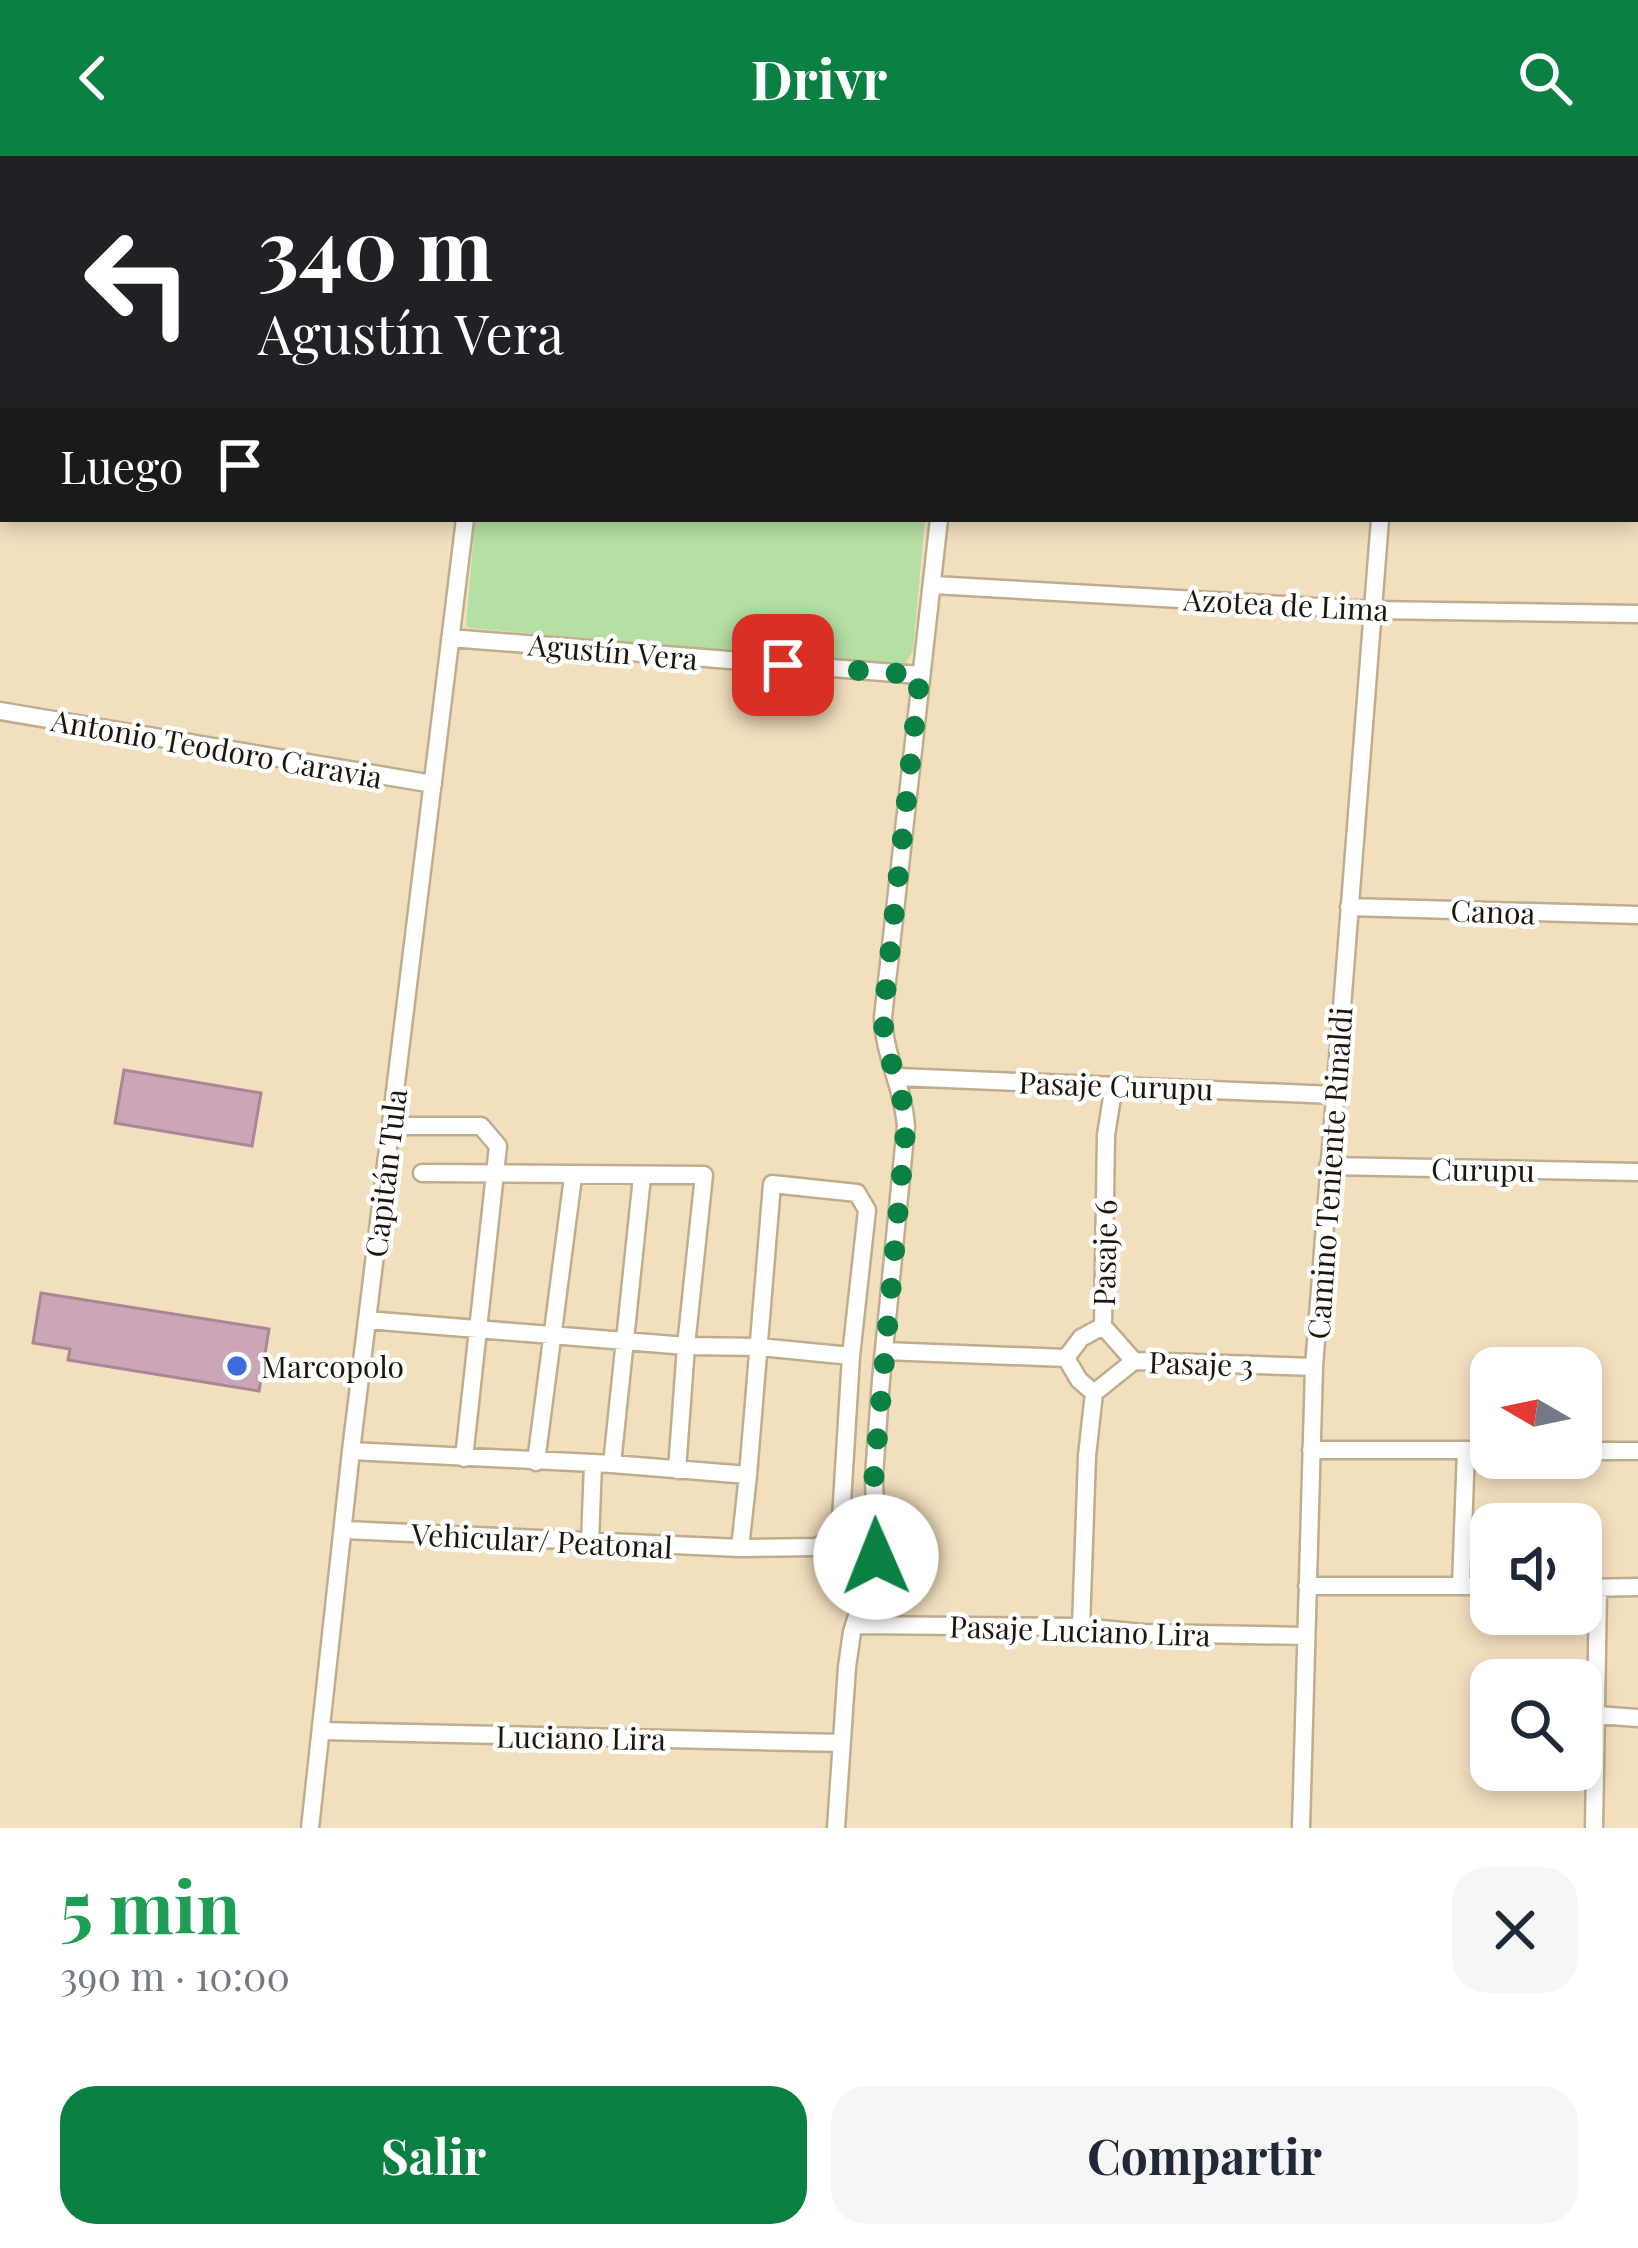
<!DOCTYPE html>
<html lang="es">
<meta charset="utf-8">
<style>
body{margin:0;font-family:"Playfair Display",serif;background:#f6f6f7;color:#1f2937;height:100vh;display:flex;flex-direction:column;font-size:45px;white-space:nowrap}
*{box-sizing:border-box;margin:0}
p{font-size:39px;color:#747a83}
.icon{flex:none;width:66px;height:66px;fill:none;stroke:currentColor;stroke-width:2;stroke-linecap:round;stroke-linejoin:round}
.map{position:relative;height:1672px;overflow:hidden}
.drawer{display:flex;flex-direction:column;background:#fff;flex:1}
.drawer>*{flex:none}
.hud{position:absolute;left:0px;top:0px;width:1638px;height:366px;box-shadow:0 6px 18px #0003;background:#202124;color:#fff;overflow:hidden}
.needle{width:78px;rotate:279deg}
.fabs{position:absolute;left:1470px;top:1191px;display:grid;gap:24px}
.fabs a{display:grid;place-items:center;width:132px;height:132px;border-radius:24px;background:#fff;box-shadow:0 6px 18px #0003;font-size:60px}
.pin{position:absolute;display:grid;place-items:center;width:102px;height:102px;color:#fff;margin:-51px;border-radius:24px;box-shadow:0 6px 18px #0006}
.me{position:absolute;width:132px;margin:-66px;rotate:359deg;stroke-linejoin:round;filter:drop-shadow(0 0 9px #0008)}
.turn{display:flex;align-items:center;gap:42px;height:252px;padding:0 60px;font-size:54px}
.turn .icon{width:156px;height:156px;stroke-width:2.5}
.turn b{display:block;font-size:84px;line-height:102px}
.then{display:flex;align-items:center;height:114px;padding:0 60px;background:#0003;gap:24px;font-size:45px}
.round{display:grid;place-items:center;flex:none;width:126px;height:126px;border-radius:36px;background:#f6f6f7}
.summary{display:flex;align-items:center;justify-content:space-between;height:204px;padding:0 60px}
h1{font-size:72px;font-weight:700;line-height:90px;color:#1e9e55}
.action{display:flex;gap:24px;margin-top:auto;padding:24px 60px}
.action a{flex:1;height:138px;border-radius:36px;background:#0b8043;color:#fff;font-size:48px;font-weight:700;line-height:138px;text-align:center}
.action a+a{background:#f6f6f7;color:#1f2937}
header{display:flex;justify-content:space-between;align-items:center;height:156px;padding:0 60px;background:#0b8043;color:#fff;font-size:54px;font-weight:700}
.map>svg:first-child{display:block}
.green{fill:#b6dfa3}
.building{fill:#cba6b6;stroke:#aa8696;stroke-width:3}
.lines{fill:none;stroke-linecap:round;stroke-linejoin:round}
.minor-casing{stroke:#bfad8d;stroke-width:21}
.minor{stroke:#fff;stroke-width:16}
.route{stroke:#0b8043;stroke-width:21;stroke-dasharray:0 37.8}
.poi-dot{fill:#3d6cdd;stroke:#fff;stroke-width:4.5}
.labels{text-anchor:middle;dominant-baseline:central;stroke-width:9;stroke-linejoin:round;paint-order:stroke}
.street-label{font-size:30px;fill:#1d160a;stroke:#fff}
.poi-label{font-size:30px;fill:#1d160a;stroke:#fff;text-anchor:start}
</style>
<header><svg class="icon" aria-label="back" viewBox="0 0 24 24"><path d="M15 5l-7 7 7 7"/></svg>Drivr<svg class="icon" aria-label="search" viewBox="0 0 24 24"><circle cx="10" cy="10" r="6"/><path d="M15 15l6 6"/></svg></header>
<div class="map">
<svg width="1638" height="1672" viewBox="0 0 1638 1672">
<rect width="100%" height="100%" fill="#f2dfbe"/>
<!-- green -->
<path class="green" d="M475,363H925L913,494L906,507L896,511L470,472L466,469Z"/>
<!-- building -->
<path class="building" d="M124,914L261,937L252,990L115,967Z
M41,1137L269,1173L259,1235L68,1204L70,1193L33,1187Z"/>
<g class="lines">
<defs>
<path id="minor" d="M506,3V0
M962,3V0
M1406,3V0
M1635,105H1638
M933,429L1373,454L1638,458
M450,482L920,519
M0,555L433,628
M1349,751L1638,759
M898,921L1334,939
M391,970H481L498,990L464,1302
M1328,1010L1638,1016
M367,1164L686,1190L704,1019L422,1017
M1103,1170L1134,1205L1314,1211
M884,1195L1066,1202
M1094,1237L1134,1205
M1311,1294H1491
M351,1295L612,1308L748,1319L772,1028L857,1037L867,1054L851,1200L840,1379L816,1391L740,1392L748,1319
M1581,1295H1638
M536,1306L573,1021
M612,1308L642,1021
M677,1314L686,1190L759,1191L851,1200
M345,1374L740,1392
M590,1387L593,1307
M1461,1429L1466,1294
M1307,1430H1491
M1581,1432L1638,1431
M854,1469L1081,1471L1143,1477L1306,1480
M1081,1471L1087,1300L1094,1237L1079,1224L1066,1202L1081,1182L1103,1170L1106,979L1114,929
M1597,1559L1638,1562
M322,1575L841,1587
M310,1672L351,1295L465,363
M836,1672L847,1511L852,1476L876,1401L874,1320L881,1224L906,970C903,930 884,900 883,861L939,363
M1301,1672L1314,1211L1380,363
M1594,1672L1598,1432"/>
</defs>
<!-- minor casing -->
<use href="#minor" class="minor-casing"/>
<!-- minor -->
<use href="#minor" class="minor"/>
</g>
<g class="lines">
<!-- route -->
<path class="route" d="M783,509L920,519L883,861C884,900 903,930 906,970L874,1320L876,1401"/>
</g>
<!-- markers -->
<circle class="poi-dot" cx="237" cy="1210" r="12"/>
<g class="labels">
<!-- street labels -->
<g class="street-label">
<text transform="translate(1286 448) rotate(3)">Azotea de Lima</text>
<text transform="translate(613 495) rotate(5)">Agustín Vera</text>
<text transform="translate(217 592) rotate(10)">Antonio Teodoro Caravia</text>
<text transform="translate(1493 755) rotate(2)">Canoa</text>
<text transform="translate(1116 929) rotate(2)">Pasaje Curupu</text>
<text transform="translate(1483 1013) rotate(1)">Curupu</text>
<text transform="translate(385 1017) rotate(-83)">Capitán Tula</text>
<text transform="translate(1329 1017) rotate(-86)">Camino Teniente Rinaldi</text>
<text transform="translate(1104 1097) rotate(-89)">Pasaje 6</text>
<text transform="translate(1201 1207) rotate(2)">Pasaje 3</text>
<text transform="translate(542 1384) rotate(3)">Vehicular/ Peatonal</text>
<text transform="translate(1080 1474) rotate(2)">Pasaje Luciano Lira</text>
<text transform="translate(581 1581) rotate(1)">Luciano Lira</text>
</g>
<!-- poi labels -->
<g class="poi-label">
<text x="261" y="1210">Marcopolo</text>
</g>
</g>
</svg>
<div class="fabs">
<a><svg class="needle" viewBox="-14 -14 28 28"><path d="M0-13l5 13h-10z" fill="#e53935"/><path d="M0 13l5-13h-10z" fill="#747a83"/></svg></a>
<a><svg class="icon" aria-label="sound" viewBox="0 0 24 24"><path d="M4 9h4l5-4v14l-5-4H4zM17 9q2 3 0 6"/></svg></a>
<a><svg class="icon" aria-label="search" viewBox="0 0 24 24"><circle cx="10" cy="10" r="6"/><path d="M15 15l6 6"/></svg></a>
</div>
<div class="pin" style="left:783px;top:509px;background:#d93025"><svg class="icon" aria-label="arrive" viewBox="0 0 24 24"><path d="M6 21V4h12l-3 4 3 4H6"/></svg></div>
<svg class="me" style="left:876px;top:1401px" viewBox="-20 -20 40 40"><circle r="19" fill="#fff"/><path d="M0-13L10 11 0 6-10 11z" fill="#0b8043"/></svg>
<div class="hud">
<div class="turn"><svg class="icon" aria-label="left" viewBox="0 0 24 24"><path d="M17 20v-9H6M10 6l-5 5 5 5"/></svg><div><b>340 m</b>Agustín Vera</div></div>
<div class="then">Luego<svg class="icon" aria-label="arrive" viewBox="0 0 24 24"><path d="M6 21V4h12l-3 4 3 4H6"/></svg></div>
</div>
</div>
<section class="drawer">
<div class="summary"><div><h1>5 min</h1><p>390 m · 10:00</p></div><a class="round"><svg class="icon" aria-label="close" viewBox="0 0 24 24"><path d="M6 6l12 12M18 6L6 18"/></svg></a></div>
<div class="action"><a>Salir</a><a>Compartir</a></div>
</section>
